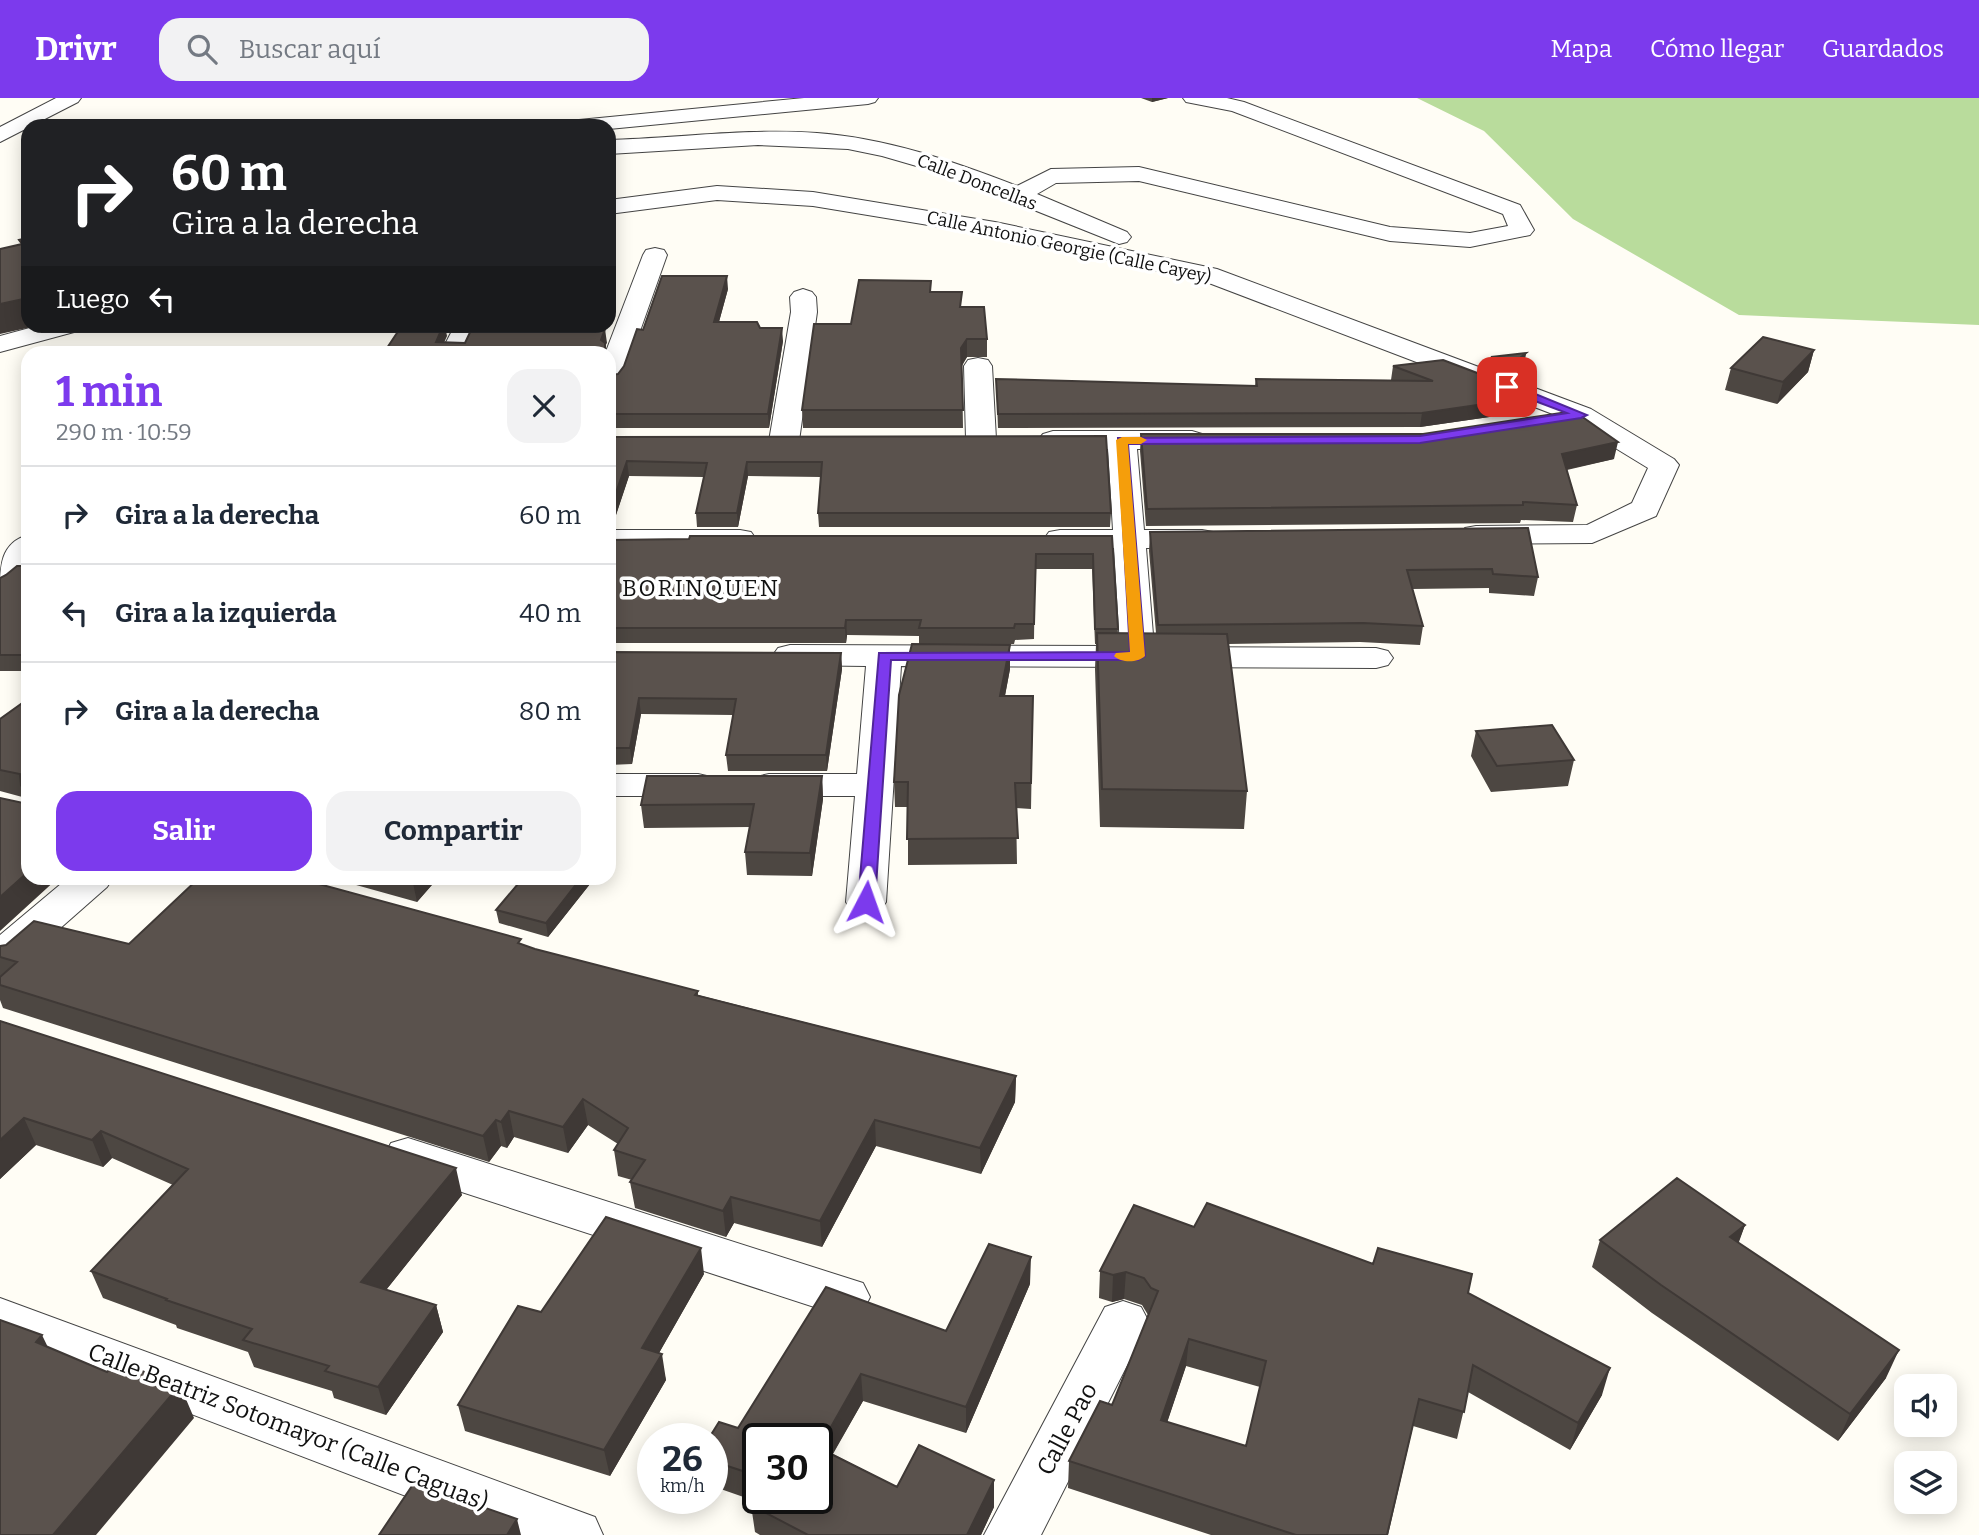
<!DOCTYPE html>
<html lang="es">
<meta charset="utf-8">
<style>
body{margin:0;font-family:Bitter,serif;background:#f2f2f3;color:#1f2937;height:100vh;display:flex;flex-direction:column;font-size:26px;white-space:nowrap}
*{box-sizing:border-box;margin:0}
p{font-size:23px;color:#747a83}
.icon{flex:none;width:38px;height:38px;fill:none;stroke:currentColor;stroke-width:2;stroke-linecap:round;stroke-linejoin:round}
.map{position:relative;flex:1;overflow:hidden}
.sheet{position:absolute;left:21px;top:248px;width:595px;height:539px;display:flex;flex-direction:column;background:#fff;border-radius:21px;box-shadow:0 4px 18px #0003}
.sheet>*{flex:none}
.guide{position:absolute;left:21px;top:21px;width:595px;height:214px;border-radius:21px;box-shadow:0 4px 18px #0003;background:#202124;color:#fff;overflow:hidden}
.controls{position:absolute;left:1894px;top:1276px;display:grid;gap:14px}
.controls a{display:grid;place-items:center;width:63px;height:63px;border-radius:14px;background:#fff;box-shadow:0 4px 18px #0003;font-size:35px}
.speed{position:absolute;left:637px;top:1325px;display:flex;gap:14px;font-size:35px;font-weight:700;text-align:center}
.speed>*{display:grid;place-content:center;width:91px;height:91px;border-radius:50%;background:#fff;box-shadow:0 4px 18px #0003;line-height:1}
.speed small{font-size:18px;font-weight:400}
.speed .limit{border:4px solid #111;border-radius:10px;background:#fff;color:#111}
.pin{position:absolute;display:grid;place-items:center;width:60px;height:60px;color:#fff;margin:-30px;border-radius:14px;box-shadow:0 4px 10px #0006}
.me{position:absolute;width:77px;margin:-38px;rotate:4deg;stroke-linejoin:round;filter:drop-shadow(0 0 5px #0008)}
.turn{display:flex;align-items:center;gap:24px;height:147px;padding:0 35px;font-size:32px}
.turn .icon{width:91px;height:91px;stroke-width:2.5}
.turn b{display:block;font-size:49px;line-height:60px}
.then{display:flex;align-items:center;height:66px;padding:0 35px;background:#0003;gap:14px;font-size:26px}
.round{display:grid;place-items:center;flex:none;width:74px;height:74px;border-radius:21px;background:#f2f2f3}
.summary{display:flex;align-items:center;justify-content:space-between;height:119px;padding:0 35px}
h1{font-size:42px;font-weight:700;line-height:52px;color:#7c3aed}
.button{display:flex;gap:14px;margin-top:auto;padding:14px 35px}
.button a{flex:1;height:80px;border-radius:21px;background:#7c3aed;color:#fff;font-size:28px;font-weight:700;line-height:80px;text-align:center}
.button a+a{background:#f2f2f3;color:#1f2937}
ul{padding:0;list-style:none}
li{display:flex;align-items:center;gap:21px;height:98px;padding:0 35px;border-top:2px solid #e0e1e3}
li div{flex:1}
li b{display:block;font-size:26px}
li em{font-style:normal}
header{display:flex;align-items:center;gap:42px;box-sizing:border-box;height:98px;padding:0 35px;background:#7c3aed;color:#fff}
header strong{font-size:33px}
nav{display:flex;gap:38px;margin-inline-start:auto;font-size:24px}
.search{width:490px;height:63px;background:#f2f2f3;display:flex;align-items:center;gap:18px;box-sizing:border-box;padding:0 24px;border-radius:21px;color:#747a83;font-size:26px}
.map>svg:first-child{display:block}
.forest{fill:#b9dc9c}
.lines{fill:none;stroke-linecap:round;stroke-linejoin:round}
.minor-casing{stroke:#444;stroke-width:2}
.minor{fill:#fff;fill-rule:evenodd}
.wall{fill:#4d4742;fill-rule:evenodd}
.shaded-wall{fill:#3f3936}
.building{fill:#5a524d;stroke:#3f3936;stroke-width:2;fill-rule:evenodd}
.route{fill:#7c3aed;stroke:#51269a;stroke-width:2}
.slow{fill:#f59e0b}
.labels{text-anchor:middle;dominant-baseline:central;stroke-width:7;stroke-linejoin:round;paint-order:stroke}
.far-street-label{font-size:18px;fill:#111;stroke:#fff}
.neighbourhood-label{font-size:23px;letter-spacing:2px;fill:#111;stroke:#fff}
.near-street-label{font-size:24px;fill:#111;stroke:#fff}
</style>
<header>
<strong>Drivr</strong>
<div class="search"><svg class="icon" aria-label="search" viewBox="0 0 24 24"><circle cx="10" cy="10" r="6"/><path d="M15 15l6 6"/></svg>Buscar aquí</div>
<nav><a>Mapa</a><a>Cómo llegar</a><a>Guardados</a></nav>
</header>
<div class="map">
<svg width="1979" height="1437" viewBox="0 0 1979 1437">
<rect width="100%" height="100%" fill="#fffdf5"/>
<!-- forest -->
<path class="forest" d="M1417,0H1979V227L1739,217L1573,121L1484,33Z"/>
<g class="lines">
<defs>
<path id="minor" d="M56,0H81L78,4L0,44V29Z
M804,0H878L875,4L868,6L609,31V28H568L572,24L579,22Z
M1183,0H1227L1244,4L1520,107L1534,132L1530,137L1470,149L1390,143L1139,83L1056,85L1037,96L1127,134L1131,139L1127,144L1119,146L944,76L882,58L848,51L758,47L609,56V42C678,40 748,30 817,35C886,40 953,63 1017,88L1051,71L1139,69L1390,129L1470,135L1508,128L1503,116L1232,13L1186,4Z
M717,88L813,94L995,124L1217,171L1591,311L1674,361L1679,367L1656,418L1592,445L1476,446L1465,444L1460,437L1465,430L1476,428L1587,427L1632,405L1648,370L1571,323L1201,182L995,138L813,108L717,102L609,116V102Z
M655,150L664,152L667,157L623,281L619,287L609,289V256H605L643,157L646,152Z
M803,191L812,194L816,199L817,214L799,343L794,349L784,352L774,349L769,343L791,214L790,199L794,194Z
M37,228H78L74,234L0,254V238Z
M465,228L472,229L476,235L467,256H440L454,229Z
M978,260L988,262L992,268L996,341L991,347L981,350L971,347L966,341L964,268L968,262Z
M1053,333H1192L1202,336L1207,342L1202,348L1192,351H1137L1144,432H1202L1213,434L1218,441L1213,448L1202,450H1146L1154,549L1376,550L1388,553L1393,560L1388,567L1376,570L901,568L886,804L880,813L866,817L852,813L846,804L855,698H769L756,695L750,687L756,679L769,676H857L866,568L790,567L778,564L773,557L778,550L790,547L1120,548L1114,450H1060L1049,448L1044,441L1049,434L1060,432H1113L1108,351H1053L1043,348L1038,342L1043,336Z
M609,432H740L751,434L756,441L751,448L740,450H609Z
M28,437C28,462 29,487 0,494C0,469 0,445 28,437Z
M609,676H698L711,679L717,687L711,695L698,698H609Z
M68,780H113L107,789L15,870L0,874V837Z
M408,1040L863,1185L870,1199L863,1213L845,1219L391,1071L384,1058L391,1045Z
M0,1200L595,1419L603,1437H508L0,1243Z
M1123,1203L1141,1209L1149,1224L1041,1437H984L1105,1209Z"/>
</defs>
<!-- minor casing -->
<use href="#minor" class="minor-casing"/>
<!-- minor -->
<use href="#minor" class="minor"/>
</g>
<!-- wall -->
<path class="wall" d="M1141,0H1168L1152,4Z
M728,191L719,224L760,230L783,243L769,330H609V277L618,276L624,268L643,232Z
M931,194L963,209L987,241V259H967L962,268L963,330H803L802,312L851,226Z
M1814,252L1808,274L1777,306L1725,292L1731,270Z
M1526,255L1524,266L1510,278L1489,270L1491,259Z
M1393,268L1493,281V285L1519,301L1517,315L1420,329L998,330L996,281L1255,288L1256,281L1391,282Z
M1141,336L1614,361L1567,372L1577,407L1573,424L1521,422L1520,425L1146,428L1140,353Z
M1106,338L1111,415L1110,429H819L818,415L821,379L748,378L738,429H697L696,415L704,379L629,378L612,429L609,339Z
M1528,430L1538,479L1534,498L1489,495V490L1412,491L1423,528L1420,547L1360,544L1228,546L1247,693L1244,731L1100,729L1095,571L1096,546H1095L1092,471H1035L1034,541L1015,542L1014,546H919V538L847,537L846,545H609V442L1112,438L1118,535H1156L1149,453L1150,434Z
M28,468V573H0V480Z
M1010,547V571L1005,598H1033L1031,711L1016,710L1017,766L908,767V709H895L894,684Z
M609,554L841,555L842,571L827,673H728L726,657L733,617L641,616L632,666L609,667Z
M28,601V704L26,700L0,693V621Z
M1476,633L1574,662L1568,688L1491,694L1471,658Z
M822,678L823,701L812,778L747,777L745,754L750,729L644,730L641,707Z
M331,780H438L417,804Z
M523,780H589L590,786L548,839L499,825L496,812Z
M129,846L522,847L535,851L698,893V897L1016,978L1015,1004L981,1076L876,1048L822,1149L734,1125L726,1139L635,1110L630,1084L632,1082L618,1078L614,1052L618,1046L588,1027L568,1055L514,1039L507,1050L501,1048L489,1064L3,910L0,902V848Z
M0,923L462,1097L386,1192L436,1207L443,1234L386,1317L334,1300L332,1293L254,1269L248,1254L177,1230L176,1227L103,1200L91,1173L173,1087L112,1060L103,1069L36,1047L0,1081Z
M1745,1127L1738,1145L1886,1280L1838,1343L1652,1215L1592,1169L1600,1142Z
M1194,1129L1373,1166L1468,1195L1602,1297L1570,1352L1468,1294L1457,1341L1413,1328L1388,1437H1211L1068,1390L1069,1363L1112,1307L1148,1217L1142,1207L1124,1201L1112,1204L1099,1200L1100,1173ZM1186,1268L1260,1289L1246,1348L1167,1324Z
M704,1176L659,1255L666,1282L610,1378L465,1333L458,1307L541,1214Z
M1030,1186L966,1335L863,1303L833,1356L897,1389L994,1382V1409L981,1437H760L755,1434L751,1407L755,1403L712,1388V1340L738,1330L946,1233ZM758,1340L817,1400H758Z"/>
<!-- shaded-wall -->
<path class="shaded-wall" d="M1152,0H1168L1152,4Z
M727,178L728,191L715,238L714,224Z
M28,200V228H36L0,236V206Z
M443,228H445L447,238L439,256L436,244Z
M782,230L783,243L769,330L768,316Z
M605,231L607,245L605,248L606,256H605L601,242Z
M967,241V259L961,268V250Z
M1814,252L1808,274L1777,306L1783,284Z
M1526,255L1524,266L1510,278L1512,267Z
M1519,301L1517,315L1420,329L1422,315Z
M1618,344L1614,361L1559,373L1562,356Z
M627,363L629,378L612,429L609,431V415Z
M747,364L748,378L738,429L737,415Z
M846,522L847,537L846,545L845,530Z
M1010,547V571L1000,623V598Z
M841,555L842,571L827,673L826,657Z
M639,600L641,616L632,666L630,650Z
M822,678L823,701L812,778L810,755Z
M28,682V704L21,687Z
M28,774V780H58L0,833V799Z
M412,780H438L417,804Z
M581,780H589L590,786L548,839L546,825Z
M1016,978L1015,1004L981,1076L980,1050Z
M583,1001L588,1027L568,1055L563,1029Z
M509,1013L514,1039L507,1050L501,1024Z
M24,1020L36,1047L0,1081V1042Z
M496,1022L501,1048L489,1064L483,1038Z
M875,1022L876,1048L822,1149L820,1123Z
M101,1033L112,1060L103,1069L92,1042Z
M456,1070L462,1097L370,1212L361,1184Z
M731,1099L734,1125L726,1139L723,1113Z
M1745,1127L1735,1155L1730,1139Z
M701,1150L704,1176L647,1276L642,1250Z
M1031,1159L1030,1186L966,1335V1309Z
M1126,1174L1124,1201L1112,1204L1113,1177Z
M436,1207L443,1234L386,1317L378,1289Z
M42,1237L58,1270L36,1244Z
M1189,1241L1186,1268L1159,1349L1161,1322Z
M1899,1252L1886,1280L1838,1343L1850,1316Z
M662,1256L666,1282L610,1378L604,1352Z
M1610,1270L1602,1297L1570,1352L1578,1325Z
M861,1276L863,1303L821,1376L819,1350Z
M180,1287L194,1320L96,1437H53Z
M994,1382V1409L981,1437H967Z
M517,1421L521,1437H507Z"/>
<!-- building -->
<path class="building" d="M28,140V200L0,206V151L22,146L19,142Z
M662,178H727L714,224H757L760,230H782L768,316H609V277L618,276L624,268L637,231L643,232Z
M859,182L931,183L930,194H962L960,209H984L987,241H967L961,250L963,312H802L814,226H851Z
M431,228H443L436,244L465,245L473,228H546V231H605L601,242L605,245V256H383L401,229L430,230Z
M1763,239L1814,252L1783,284L1731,270Z
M1526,255L1512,267L1491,259Z
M1443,262L1493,281L1490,284L1519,301L1422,315L998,316L996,281L1257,288L1256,281L1433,283L1393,268Z
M1574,313L1618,344L1562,356L1577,407L1523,404V407L1147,411L1141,336H1423Z
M1106,338L1111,415H818L822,364H747L737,415H696L707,365L627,363L609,415V339Z
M1528,430L1538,479L1493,476L1492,471L1407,472L1423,528L1363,525L1158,527L1150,434Z
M690,438H1112L1118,531H1095L1093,456H1036L1034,526H1015L1014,530H919L921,522H846L845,530H609V442L689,441Z
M17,468H28V555L27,557H0V480L6,477Z
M1097,535L1227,536L1247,693L1102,691Z
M912,546L1010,547L1000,598H1033L1031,685H1015L1018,740L907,741L908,684H894L899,597Z
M609,554L841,555L826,657H726L736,601L639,600L630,650H609Z
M28,601V682L21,687L20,676L0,672V621Z
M1552,627L1574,662L1497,668L1476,633Z
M647,678H822L810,755L745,754L754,706L641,707Z
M0,700L28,706V774L0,799Z
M199,780H297L521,841L518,845L535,851L698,893L695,897L1016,978L980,1050L875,1022L820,1123L731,1099L723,1113L630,1084L645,1062L614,1052L628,1030L583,1001L563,1029L509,1013L501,1024L496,1022L483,1038L0,887V879L17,864L0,859V848L6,847L34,823L129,846Z
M523,780H581L546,825L496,812Z
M0,923L456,1070L361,1184L436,1207L378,1289L325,1273L329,1268L243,1242L252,1231L166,1202L167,1201L91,1173L188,1071L101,1033L92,1042L24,1020L0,1042Z
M1677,1080L1745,1127L1730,1139L1899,1252L1850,1316L1661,1187L1600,1142Z
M1207,1105L1373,1166L1378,1150L1472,1176L1468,1195L1610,1270L1578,1325L1473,1267L1464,1314L1419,1301L1387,1437H1296L1069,1363L1100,1303L1112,1307L1158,1193L1151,1190L1144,1180L1126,1174L1113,1177L1100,1173L1134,1107L1194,1129ZM1189,1241L1266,1263L1246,1348L1161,1322Z
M606,1119L701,1150L642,1250L662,1256L604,1352L458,1307L518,1208L541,1214Z
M989,1146L1031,1159L966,1309L861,1276L819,1350L897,1389L919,1347L994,1382L967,1437H808L751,1407L758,1398V1400H817V1340H758V1378L712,1363V1340H709L719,1324L738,1330L826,1189L946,1233Z
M0,1222L42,1237L36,1244L107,1274L117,1264L180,1287L53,1437H0Z
M414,1385L517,1421L507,1437H379Z"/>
<!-- route -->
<path class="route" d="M1503,286H1511L1587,317L1581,320L1420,345L1128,346L1145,558L1138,562H891L875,804L872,808H860L858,804L879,555L1130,554L1118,340L1420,338L1567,315L1503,291Z"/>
<!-- slow -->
<path class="slow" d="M1122,339H1141L1147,342L1141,346H1128L1145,558C1138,565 1121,565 1114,558L1116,555L1130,554L1116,342Z"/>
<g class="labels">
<!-- far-street labels -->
<g class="far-street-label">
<text transform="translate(977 84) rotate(21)">Calle Doncellas</text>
<text transform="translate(1069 149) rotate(12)">Calle Antonio Georgie (Calle Cayey)</text>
</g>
<!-- neighbourhood labels -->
<g class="neighbourhood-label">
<text x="701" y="490">BORINQUEN</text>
</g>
<!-- near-street labels -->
<g class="near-street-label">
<text transform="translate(288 1329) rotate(21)">Calle Beatriz Sotomayor (Calle Caguas)</text>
<text transform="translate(1067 1331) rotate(-62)">Calle Pao</text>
</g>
</g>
</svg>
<div class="controls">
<a><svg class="icon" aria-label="sound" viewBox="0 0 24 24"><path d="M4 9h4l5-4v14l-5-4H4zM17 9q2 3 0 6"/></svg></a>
<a><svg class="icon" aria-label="layers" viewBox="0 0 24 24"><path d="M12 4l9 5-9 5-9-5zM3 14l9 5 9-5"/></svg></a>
</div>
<div class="speed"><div>26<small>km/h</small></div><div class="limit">30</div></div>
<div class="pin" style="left:1507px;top:289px;background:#d93025"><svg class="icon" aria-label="arrive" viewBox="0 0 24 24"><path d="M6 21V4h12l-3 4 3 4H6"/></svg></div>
<svg class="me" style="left:866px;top:804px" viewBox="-20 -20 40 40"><path d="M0-17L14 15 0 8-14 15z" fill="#7c3aed" stroke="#fff" stroke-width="4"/></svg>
<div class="guide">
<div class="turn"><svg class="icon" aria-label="right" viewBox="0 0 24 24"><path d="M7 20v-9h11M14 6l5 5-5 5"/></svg><div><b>60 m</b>Gira a la derecha</div></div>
<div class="then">Luego<svg class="icon" aria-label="left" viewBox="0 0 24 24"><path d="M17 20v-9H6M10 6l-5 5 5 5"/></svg></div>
</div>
<section class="sheet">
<div class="summary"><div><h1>1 min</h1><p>290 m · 10:59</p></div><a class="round"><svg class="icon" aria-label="close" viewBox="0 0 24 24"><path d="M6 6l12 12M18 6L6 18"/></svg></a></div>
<ul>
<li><svg class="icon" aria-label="right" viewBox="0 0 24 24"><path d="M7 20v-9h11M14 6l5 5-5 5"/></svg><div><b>Gira a la derecha</b></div><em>60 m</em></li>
<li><svg class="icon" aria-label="left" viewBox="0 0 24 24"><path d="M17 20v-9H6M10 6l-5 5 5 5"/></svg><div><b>Gira a la izquierda</b></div><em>40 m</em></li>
<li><svg class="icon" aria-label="right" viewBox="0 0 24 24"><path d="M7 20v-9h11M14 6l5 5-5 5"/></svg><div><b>Gira a la derecha</b></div><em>80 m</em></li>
</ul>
<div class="button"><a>Salir</a><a>Compartir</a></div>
</section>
</div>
